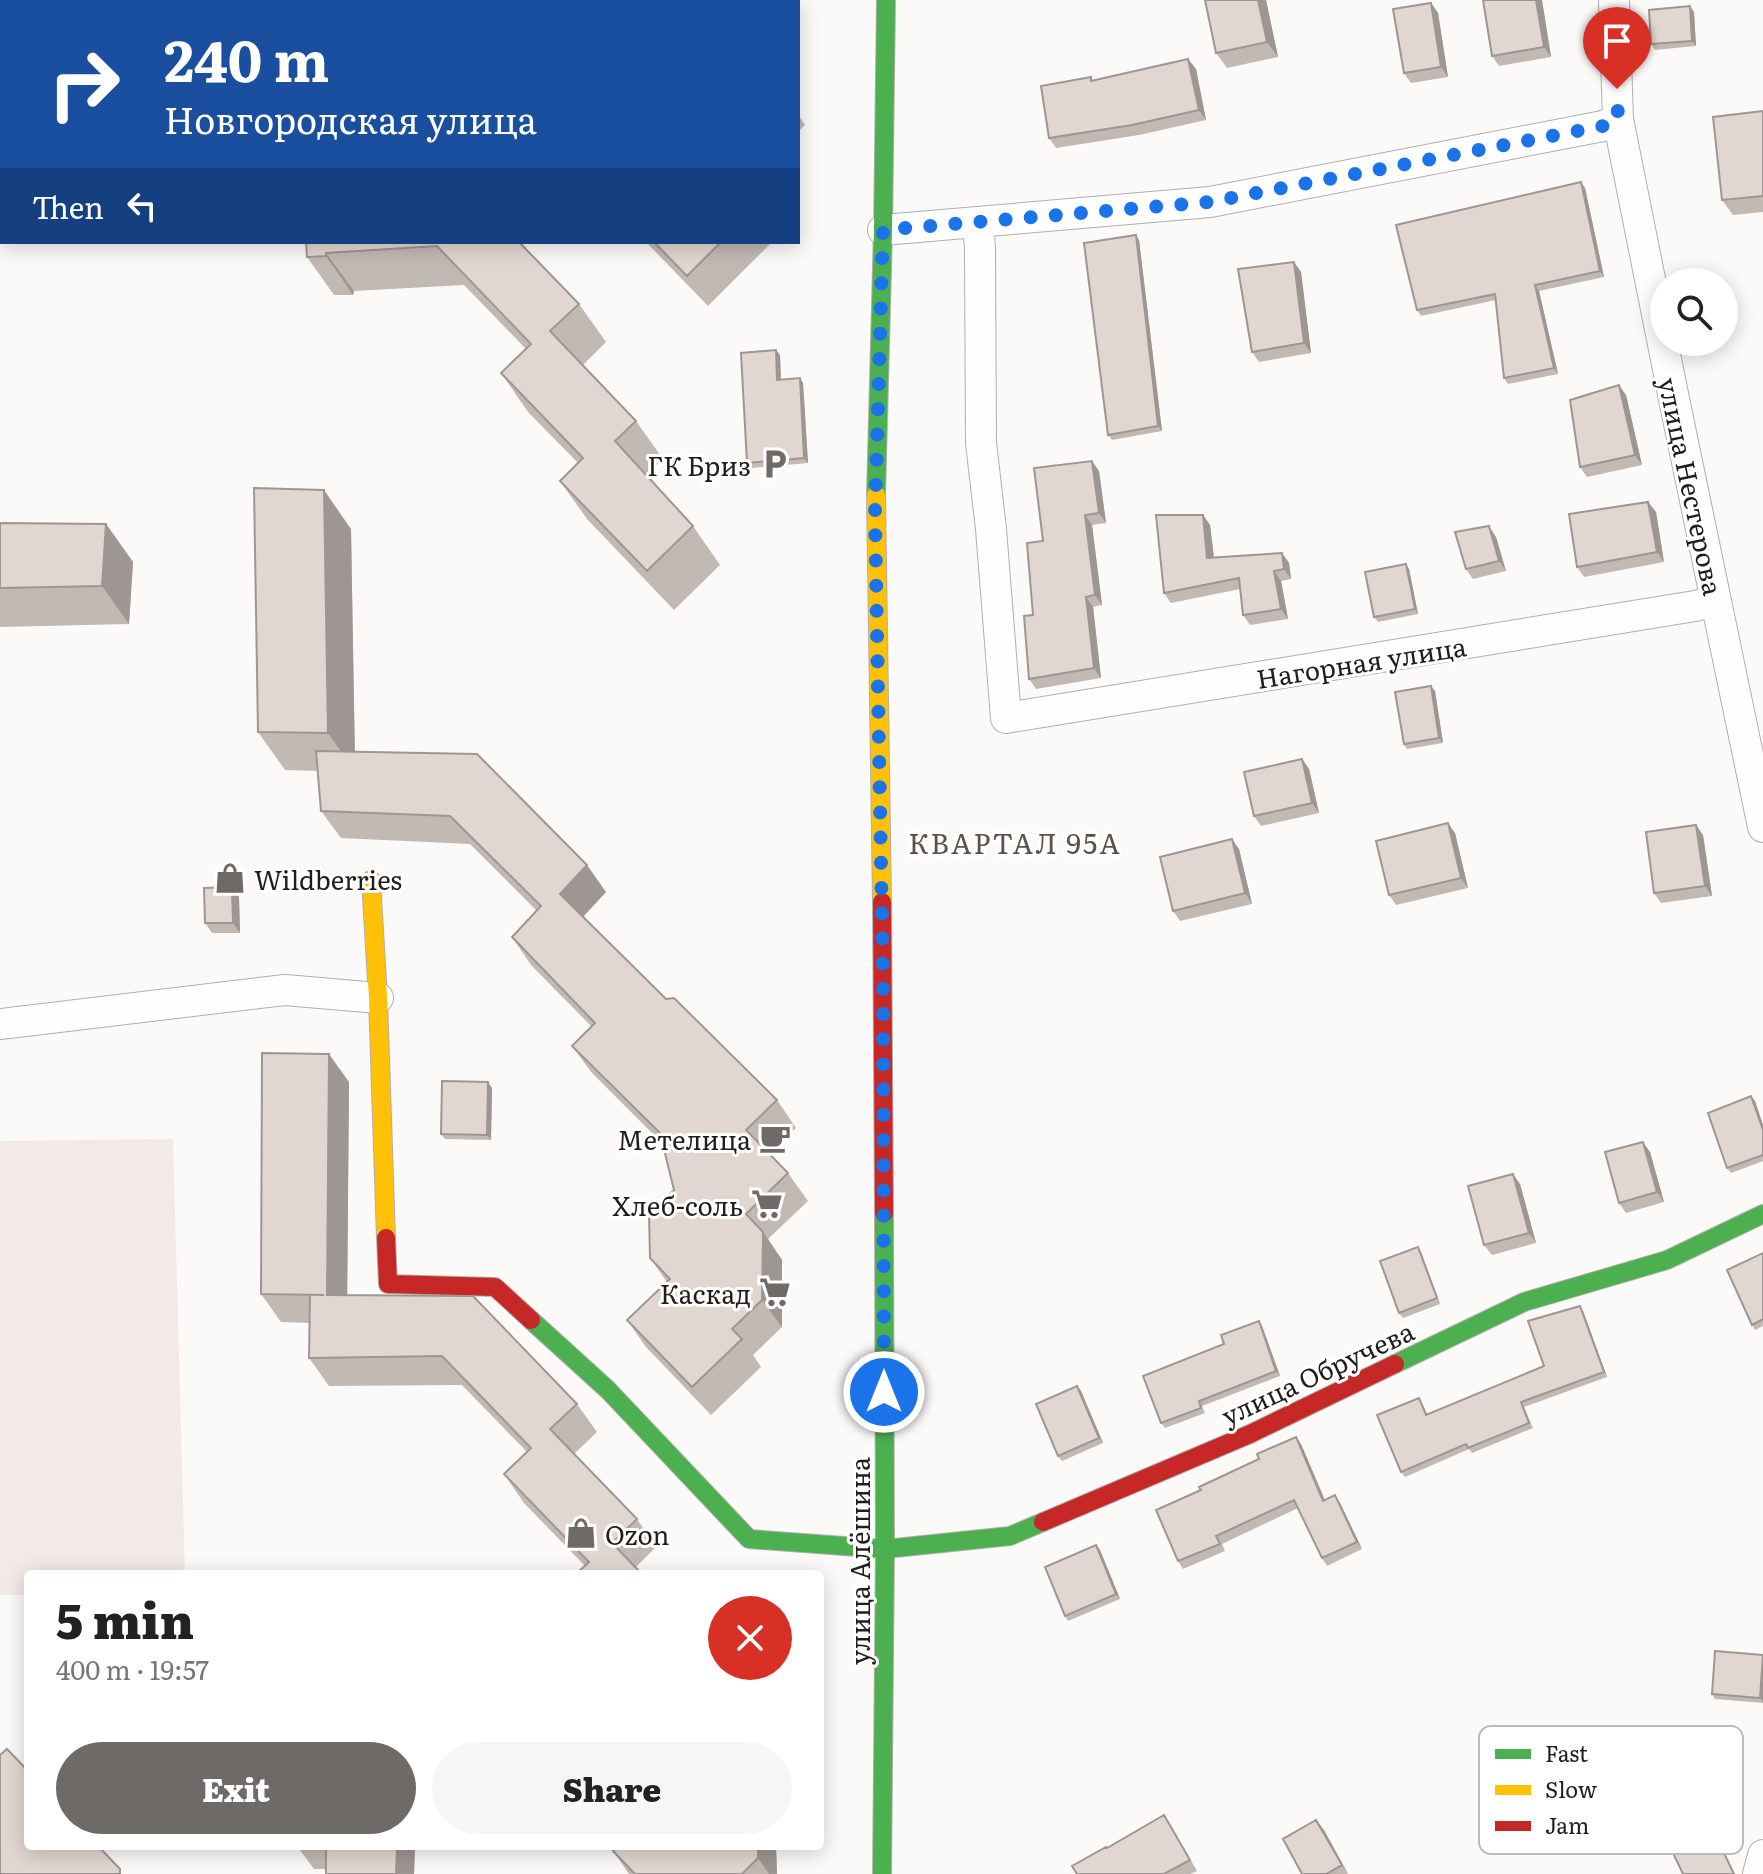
<!DOCTYPE html>
<meta charset="utf-8">
<style>
body{margin:0;font-family:Literata,serif;background:#f6f6f6;color:#222;height:100vh;display:flex;flex-direction:column;font-size:30px;white-space:nowrap}
*{box-sizing:border-box;margin:0}
p{font-size:26px;color:#767676}
.icon{flex:none;width:44px;height:44px;fill:none;stroke:currentColor;stroke-width:2;stroke-linecap:round;stroke-linejoin:round}
.map{position:relative;flex:1;overflow:hidden}
.drawer{position:absolute;left:24px;top:1570px;width:800px;height:280px;display:flex;flex-direction:column;background:#fff;border-radius:8px;box-shadow:0 4px 20px #0003}
.drawer>*{flex:none}
.banner{position:absolute;left:0px;top:0px;width:800px;height:244px;box-shadow:0 4px 20px #0003;background:#1a4fa0;color:#fff;overflow:hidden}
.controls{position:absolute;left:1650px;top:268px;display:grid;gap:16px}
.controls a{display:grid;place-items:center;width:88px;height:88px;border-radius:50%;background:#fff;box-shadow:0 4px 20px #0003;font-size:40px}
.pin{position:absolute;display:grid;place-items:center;width:68px;height:68px;color:#fff;margin:-82px -34px;border-radius:50% 50% 50% 0;rotate:-45deg;box-shadow:0 0 8px #0007}
.pin .icon{rotate:45deg}
.me{position:absolute;width:88px;margin:-44px;rotate:0deg;stroke-linejoin:round;filter:drop-shadow(0 0 6px #0008)}
.turn{display:flex;align-items:center;gap:28px;height:168px;padding:0 32px;font-size:36px}
.turn .icon{width:104px;height:104px;stroke-width:2.5}
.turn b{display:block;font-size:56px;line-height:68px}
.then{display:flex;align-items:center;height:76px;padding:0 32px;background:#0003;gap:16px;font-size:30px}
.round{display:grid;place-items:center;flex:none;width:84px;height:84px;border-radius:42px;background:#f6f6f6}
.overview{display:flex;align-items:center;justify-content:space-between;height:136px;padding:0 32px}
h1{font-size:48px;font-weight:800;line-height:60px}
.button{display:flex;gap:16px;margin-top:auto;padding:16px 32px}
.button a{flex:1;height:92px;border-radius:48px;background:#6e6a68;color:#fff;font-size:32px;font-weight:800;line-height:92px;text-align:center}
.button a+a{background:#f6f6f6;color:#222}
.map>svg:first-child{display:block}
.industrial{fill:#f3e9e7}
.lines{fill:none;stroke-linecap:round;stroke-linejoin:round}
.street-casing{stroke:#b2afac;stroke-width:32}
.fast-casing{stroke:#b2afac;stroke-width:20}
.slow-casing{stroke:#b2afac;stroke-width:20}
.jam-casing{stroke:#b2afac;stroke-width:20}
.street{stroke:#fffefe;stroke-width:30}
.fast{stroke:#4caf50;stroke-width:18}
.slow{stroke:#ffc107;stroke-width:18}
.jam{stroke:#c62828;stroke-width:18}
.wall{fill:#c2b9b3}
.shaded-wall{fill:#9e9692}
.building{fill:#e2d7d0;stroke:#9e9692;stroke-width:2}
.route{stroke:#1a73e8;stroke-width:14;stroke-dasharray:0 25.2}
.labels{text-anchor:middle;dominant-baseline:central;stroke-width:6;stroke-linejoin:round;paint-order:stroke}
.poi-label{font-size:26px;fill:#221d1a;stroke:#fff;text-anchor:end}
.street-label{font-size:26px;fill:#221d1a;stroke:#fff}
.neighbourhood-label{font-size:28px;letter-spacing:2px;fill:#5d524b;stroke:#fff}
.key{fill:#fff;stroke:#bdbbba;stroke-width:2}
.key-label{font-size:22px;fill:#221d1a}
</style>
<div class="map">
<svg width="1763" height="1874" viewBox="0 0 1763 1874">
<rect width="100%" height="100%" fill="#fcfaf8"/>
<!-- industrial -->
<path class="industrial" d="M173,1139L185,1574H28V1595H0V1141Z"/>
<g class="lines">
<defs>
<path id="street" d="M1614,0L1618,119L1675,404L1763,827
M978,222L980,248L981,443L991,529L1006,718L1695,606L1715,601
M883,230L1210,202L1603,126L1618,119
M0,1024L285,990L378,998
M1758,1874L1763,1855"/>
<path id="fast" d="M876,495L883,230L886,0
M531,1320L608,1390L749,1539L885,1549L1010,1536L1043,1522
M1395,1364L1524,1302L1667,1260L1763,1214
M882,1874L885,1549L884,1213"/>
<path id="slow" d="M876,495L882,902
M371,880L378,998L386,1238"/>
<path id="jam" d="M882,902L884,1213
M386,1238L388,1284L495,1287L531,1320
M1043,1522L1250,1434L1395,1364"/>
</defs>
<!-- street casing -->
<use href="#street" class="street-casing"/>
<!-- fast casing -->
<use href="#fast" class="fast-casing"/>
<!-- slow casing -->
<use href="#slow" class="slow-casing"/>
<!-- jam casing -->
<use href="#jam" class="jam-casing"/>
<!-- street -->
<use href="#street" class="street"/>
<!-- fast -->
<use href="#fast" class="fast"/>
<!-- slow -->
<use href="#slow" class="slow"/>
<!-- jam -->
<use href="#jam" class="jam"/>
</g>
<!-- wall -->
<path class="wall" d="M1205,0H1266L1278,57L1227,68L1216,53Z
M1542,0L1551,57L1499,66L1492,56Z
M1431,3L1438,13L1448,77L1411,83L1404,73Z
M1694,12L1696,46L1655,50L1651,44Z
M1188,59L1196,69L1206,120L1139,135L1056,148L1049,138L1091,77L1093,80Z
M1763,111V212L1733,215L1722,200Z
M798,114L805,125L798,132Z
M1585,188L1604,277L1539,291L1558,374L1508,384L1504,378L1496,300L1421,316L1417,310Z
M1139,240L1162,431L1112,440L1108,435Z
M306,242H519L579,304L606,342L583,365L636,421L663,459L646,476L693,526L720,565L674,610L587,519L560,481L578,463L528,412L501,373L526,349L464,285L354,291L353,295H334L307,257Z
M646,242H772L708,306Z
M1294,262L1301,272L1311,353L1259,362L1252,352Z
M776,350L780,355L781,380L800,378L803,383L808,463L751,468L747,463Z
M1626,395L1642,465L1587,477L1580,467Z
M1099,471L1106,523L1092,525L1102,605L1093,607L1101,678L1036,689L1029,679L1033,615Z
M1648,502L1656,512L1664,562L1584,577L1577,567Z
M1203,515L1210,525L1214,557L1282,553L1289,563L1291,579L1281,581L1288,619L1250,625L1243,615L1240,589L1171,603L1164,593Z
M0,523L106,524L133,562L129,624L0,627Z
M351,529L355,752L606,892L583,917L666,999L777,1100L796,1128L769,1153L788,1173L808,1201L768,1239L782,1260V1327L753,1355L761,1367L711,1415L646,1347L627,1320L667,1282L650,1258L674,1190L663,1144L592,1073L572,1046L592,1027L531,965L512,937L537,911L470,844L341,838L321,811L318,771L285,770L258,732Z
M1496,537L1506,571L1473,579L1466,569Z
M1406,564L1409,569L1418,614L1378,622L1374,617Z
M1435,691L1443,743L1407,749L1404,744Z
M1302,759L1309,769L1319,813L1261,826L1254,816Z
M1455,833L1468,888L1396,905L1389,895Z
M1703,835L1712,896L1661,903L1654,893Z
M1239,849L1252,904L1180,921L1173,911Z
M232,887L239,897L240,933H212L205,923Z
M349,1082L347,1295L577,1404L597,1432L574,1454L637,1519L656,1547L635,1568L585,1566L524,1503L504,1474L527,1452L462,1385L329,1386L309,1358L310,1323L281,1322L261,1294Z
M492,1088L491,1140L445,1139L441,1134Z
M1755,1101L1763,1125V1161L1731,1173L1727,1168Z
M1650,1152L1664,1202L1626,1213L1619,1203Z
M1520,1184L1536,1243L1492,1255L1484,1245Z
M1421,1252L1440,1304L1403,1318L1399,1313Z
M1763,1253V1326L1755,1330L1752,1325Z
M1580,1306L1583,1311L1607,1377L1524,1407L1533,1428L1472,1453L1469,1449L1405,1477L1401,1472L1419,1398L1428,1415L1544,1366Z
M1259,1321L1262,1326L1280,1376L1202,1406L1205,1413L1165,1428L1161,1423L1224,1344Z
M1077,1386L1081,1391L1103,1443L1062,1461L1058,1456Z
M1301,1444L1325,1500L1335,1495L1340,1503L1362,1549L1327,1566L1322,1558L1298,1508L1222,1544L1225,1551L1183,1569L1178,1561L1201,1490Z
M1096,1545L1100,1550L1120,1599L1068,1621L1065,1616Z
M1763,1655V1703L1715,1699L1712,1694Z
M1171,1826L1197,1871L1190,1874H1077L1107,1848Z
M1324,1830L1348,1874H1302Z
M297,1846H415L414,1874H326V1869H314Z
M619,1846H776L777,1874H629L613,1851Z"/>
<!-- shaded-wall -->
<path class="shaded-wall" d="M330,0H358V2H330Z
M1258,0H1266L1278,57L1267,42Z
M1536,0H1542L1551,57L1544,47Z
M1431,3L1438,13L1448,77L1441,67Z
M1690,6L1694,12L1696,46L1692,41Z
M1188,59L1196,69L1206,120L1199,110Z
M1581,182L1585,188L1604,277L1600,271Z
M1136,235L1139,240L1162,431L1158,426Z
M326,253L354,291L353,295L326,256Z
M1294,262L1301,272L1311,353L1304,343Z
M1535,285L1539,291L1558,374L1554,368Z
M776,350L780,355L781,385L777,380Z
M800,378L803,383L808,463L804,458Z
M1619,385L1626,395L1642,465L1635,455Z
M1092,461L1099,471L1106,523L1099,513Z
M324,490L351,529L355,772L328,733Z
M1648,502L1656,512L1664,562L1657,552Z
M1085,515L1092,525L1102,605L1095,595Z
M1203,515L1210,525L1215,568L1207,558Z
M106,524L133,562L129,624L102,586Z
M1489,526L1496,537L1506,571L1499,561Z
M1282,553L1289,563L1291,579L1284,569Z
M1406,564L1409,569L1418,614L1415,609Z
M1274,571L1281,581L1288,619L1281,609Z
M1086,597L1093,607L1101,678L1094,668Z
M1431,686L1435,691L1443,743L1439,738Z
M1302,759L1309,769L1319,813L1312,803Z
M1448,823L1455,833L1468,888L1461,878Z
M1696,825L1703,835L1712,896L1705,886Z
M1232,839L1239,849L1252,904L1245,893Z
M587,865L606,892L579,921L560,894Z
M232,887L239,897L240,933L233,923Z
M329,1054L349,1082L347,1323L327,1295Z
M488,1082L492,1088L491,1140L487,1135Z
M1751,1096L1755,1101L1763,1125V1130Z
M1643,1142L1650,1152L1664,1202L1657,1192Z
M1513,1174L1520,1184L1536,1243L1529,1233Z
M763,1232L782,1260V1327L762,1300Z
M1418,1247L1421,1252L1440,1304L1437,1298Z
M1580,1306L1583,1311L1607,1377L1604,1372Z
M1259,1321L1262,1326L1280,1376L1276,1371Z
M1077,1386L1081,1391L1103,1443L1099,1438Z
M1296,1437L1301,1444L1328,1508L1323,1501Z
M1335,1495L1340,1503L1362,1549L1357,1542Z
M1096,1545L1100,1550L1120,1599L1116,1594Z
M1763,1664V1702L1760,1698Z
M1316,1820L1324,1830L1348,1874L1342,1865Z
M397,1846H415L414,1874H396Z
M758,1846H776L777,1874H769L758,1858Z"/>
<!-- building -->
<path class="building" d="M262,0H330V2H262Z
M617,0H706L708,2H619Z
M1205,0H1258L1267,42L1216,53Z
M1483,0H1536L1544,47L1492,56Z
M1431,3L1441,67L1404,73L1393,9Z
M1690,6L1692,41L1651,44L1649,10Z
M1188,59L1199,110L1132,125L1049,138L1041,86L1091,77V81Z
M1763,111V196L1722,200L1713,117Z
M1581,182L1600,271L1535,285L1554,368L1504,378L1495,294L1417,310L1396,225Z
M1136,235L1158,426L1108,435L1084,243Z
M306,242H519L579,304L550,331L636,421L615,441L693,526L647,571L560,481L583,458L501,373L531,344L437,246L326,253V256L307,257Z
M654,242H721L687,276Z
M1294,262L1304,343L1252,352L1238,269Z
M776,350L777,380L800,378L804,458L747,463L741,353Z
M1619,385L1635,455L1580,467L1570,400Z
M1092,461L1099,513L1085,515L1095,595L1086,597L1094,668L1029,679L1024,616L1033,615L1027,543L1043,541L1034,468Z
M254,488L324,490L328,733L258,732Z
M1648,502L1657,552L1577,567L1569,514Z
M1156,515H1203L1207,558L1282,553L1284,569L1274,571L1281,609L1243,615L1239,578L1164,593Z
M0,523L106,524L102,586L0,588Z
M1489,526L1499,561L1466,569L1455,532Z
M1406,564L1415,609L1374,617L1365,572Z
M1431,686L1439,738L1404,744L1395,692Z
M316,751L477,754L587,865L560,894L666,999L674,998L777,1100L746,1130L788,1173L746,1214L763,1232L762,1300L732,1329L742,1339L692,1387L627,1320L670,1279L650,1258L649,1214L674,1190L660,1133L572,1046L595,1023L512,937L541,906L450,816L321,811Z
M1302,759L1312,803L1254,816L1244,772Z
M1448,823L1461,878L1389,895L1376,841Z
M1696,825L1705,886L1654,893L1646,832Z
M1232,839L1245,893L1173,911L1160,857Z
M232,887L233,923H205L204,888Z
M262,1053L329,1054L327,1295L473,1296L577,1404L550,1429L637,1519L612,1543L642,1574H576L589,1562L504,1474L531,1448L442,1356L309,1358L310,1295H324L261,1294Z
M442,1081L488,1082L487,1135L441,1134Z
M1751,1096L1763,1130V1155L1727,1168L1708,1113Z
M1643,1142L1657,1192L1619,1203L1605,1152Z
M1513,1174L1529,1233L1484,1245L1468,1186Z
M1418,1247L1437,1298L1399,1313L1380,1261Z
M1763,1253V1319L1752,1325L1727,1270Z
M1580,1306L1604,1372L1521,1402L1529,1423L1468,1448L1466,1444L1401,1472L1377,1415L1419,1398L1426,1415L1544,1366L1528,1321Z
M1259,1321L1276,1371L1199,1401L1201,1408L1161,1423L1143,1376L1224,1344L1221,1335Z
M1077,1386L1099,1438L1058,1456L1036,1404Z
M1296,1437L1323,1501L1335,1495L1357,1542L1322,1558L1294,1500L1216,1536L1220,1544L1178,1561L1156,1510L1201,1490L1199,1487L1259,1459L1257,1454Z
M1096,1545L1116,1594L1065,1616L1045,1567Z
M1715,1651L1763,1655L1760,1698L1712,1694Z
M7,1749L28,1771V1846H98L120,1869V1874H0V1755Z
M1164,1815L1190,1860L1164,1874H1077L1072,1866L1106,1847L1107,1848Z
M1316,1820L1342,1865L1326,1874H1302L1283,1839Z
M1714,1832L1734,1874H1683L1673,1853Z
M326,1846H397L396,1874H326Z
M619,1846H758V1858L742,1874H635L613,1851Z"/>
<g class="lines">
<!-- route -->
<path class="route" d="M884,1392L883,979L875,514L883,230L1210,202L1603,126L1618,119L1617,89"/>
</g>
<!-- icons -->
<defs>
<symbol id="parking-bare" viewBox="-9 -9 18 18"><path d="M-3.5-5.5H1a3.5 3.5 0 0 1 0 7H-1V5.5H-3.5ZM-1-3.4V-.6H.8a1.4 1.4 0 0 0 0-2.8Z" fill="#6e6a68" stroke="#fff" stroke-width="2.5" paint-order="stroke"/></symbol>
<symbol id="shop-bare" viewBox="-9 -9 18 18"><path d="M-5-2.5h2.3a2.7 3.5 0 0 1 5.4 0H5L5.5 6h-11ZM-1.5-2.5h3a1.5 2.3 0 0 0-3 0Z" fill="#6e6a68" stroke="#fff" stroke-width="2.5" paint-order="stroke"/></symbol>
<symbol id="cafe-bare" viewBox="-9 -9 18 18"><path d="M-5.5-4.5H6V0H3Q3 3.5 0 3.5H-2.5Q-5.5 3.5-5.5 0ZM3-3.2v2h1.7v-2ZM-6 4.5H4V6H-6Z" fill="#6e6a68" stroke="#fff" stroke-width="2.5" paint-order="stroke"/></symbol>
<symbol id="supermarket-bare" viewBox="-9 -9 18 18"><path d="M-6-5.5h2.5l.6 2H6L4.5 2H-2.5L-4.4-4H-6ZM-1.5 3.2a1.3 1.3 0 1 0 .1 0ZM3 3.2a1.3 1.3 0 1 0 .1 0Z" fill="#6e6a68" stroke="#fff" stroke-width="2.5" paint-order="stroke"/></symbol>
</defs>
<g fill-rule="evenodd">
<use href="#parking-bare" x="753" y="442" width="44" height="44"/>
<use href="#shop-bare" x="208" y="856" width="44" height="44"/>
<use href="#cafe-bare" x="753" y="1116" width="44" height="44"/>
<use href="#supermarket-bare" x="745" y="1182" width="44" height="44"/>
<use href="#supermarket-bare" x="753" y="1270" width="44" height="44"/>
<use href="#shop-bare" x="559" y="1511" width="44" height="44"/>
</g>
<g class="labels">
<!-- poi labels -->
<g class="poi-label">
<text x="751" y="464">ГК Бриз</text>
<text x="254" y="878" text-anchor="start">Wildberries</text>
<text x="751" y="1138">Метелица</text>
<text x="743" y="1204">Хлеб-соль</text>
<text x="751" y="1292">Каскад</text>
<text x="605" y="1533" text-anchor="start">Ozon</text>
</g>
<!-- street labels -->
<g class="street-label">
<text transform="translate(1692 486) rotate(78)">улица Нестерова</text>
<text transform="translate(1361 661) rotate(-9)">Нагорная улица</text>
<text transform="translate(1317 1372) rotate(-25)">улица Обручева</text>
<text transform="translate(858 1561) rotate(-90)">улица Алёшина</text>
</g>
<!-- neighbourhood labels -->
<g class="neighbourhood-label">
<text x="1015" y="842">КВАРТАЛ 95А</text>
</g>
</g>
<!-- legend -->
<rect x="1479" y="1726" width="264" height="128" rx="12" class="key"/>
<rect x="1495" y="1749" width="36" height="10" fill="#4caf50"/>
<rect x="1495" y="1785" width="36" height="10" fill="#ffc107"/>
<rect x="1495" y="1821" width="36" height="10" fill="#c62828"/>
<g class="key-label">
<text x="1545" y="1762">Fast</text>
<text x="1545" y="1798">Slow</text>
<text x="1545" y="1834">Jam</text>
</g>
</svg>
<div class="controls">
<a><svg class="icon" aria-label="search" viewBox="0 0 24 24"><circle cx="10" cy="10" r="6"/><path d="M15 15l6 6"/></svg></a>
</div>
<div class="pin" style="left:1617px;top:89px;background:#d93025"><svg class="icon" aria-label="arrive" viewBox="0 0 24 24"><path d="M6 21V4h12l-3 4 3 4H6"/></svg></div>
<svg class="me" style="left:884px;top:1392px" viewBox="-20 -20 40 40"><circle r="17" fill="#1a73e8" stroke="#fff" stroke-width="3"/><path d="M0-11L8 9 0 5-8 9z" fill="#fff"/></svg>
<div class="banner">
<div class="turn"><svg class="icon" aria-label="right" viewBox="0 0 24 24"><path d="M7 20v-9h11M14 6l5 5-5 5"/></svg><div><b>240 m</b>Новгородская улица</div></div>
<div class="then">Then<svg class="icon" aria-label="left" viewBox="0 0 24 24"><path d="M17 20v-9H6M10 6l-5 5 5 5"/></svg></div>
</div>
<section class="drawer">
<div class="overview"><div><h1>5 min</h1><p>400 m · 19:57</p></div><a class="round" style="background:#d93025;color:#fff"><svg class="icon" aria-label="close" viewBox="0 0 24 24"><path d="M6 6l12 12M18 6L6 18"/></svg></a></div>
<div class="button"><a>Exit</a><a>Share</a></div>
</section>
</div>
